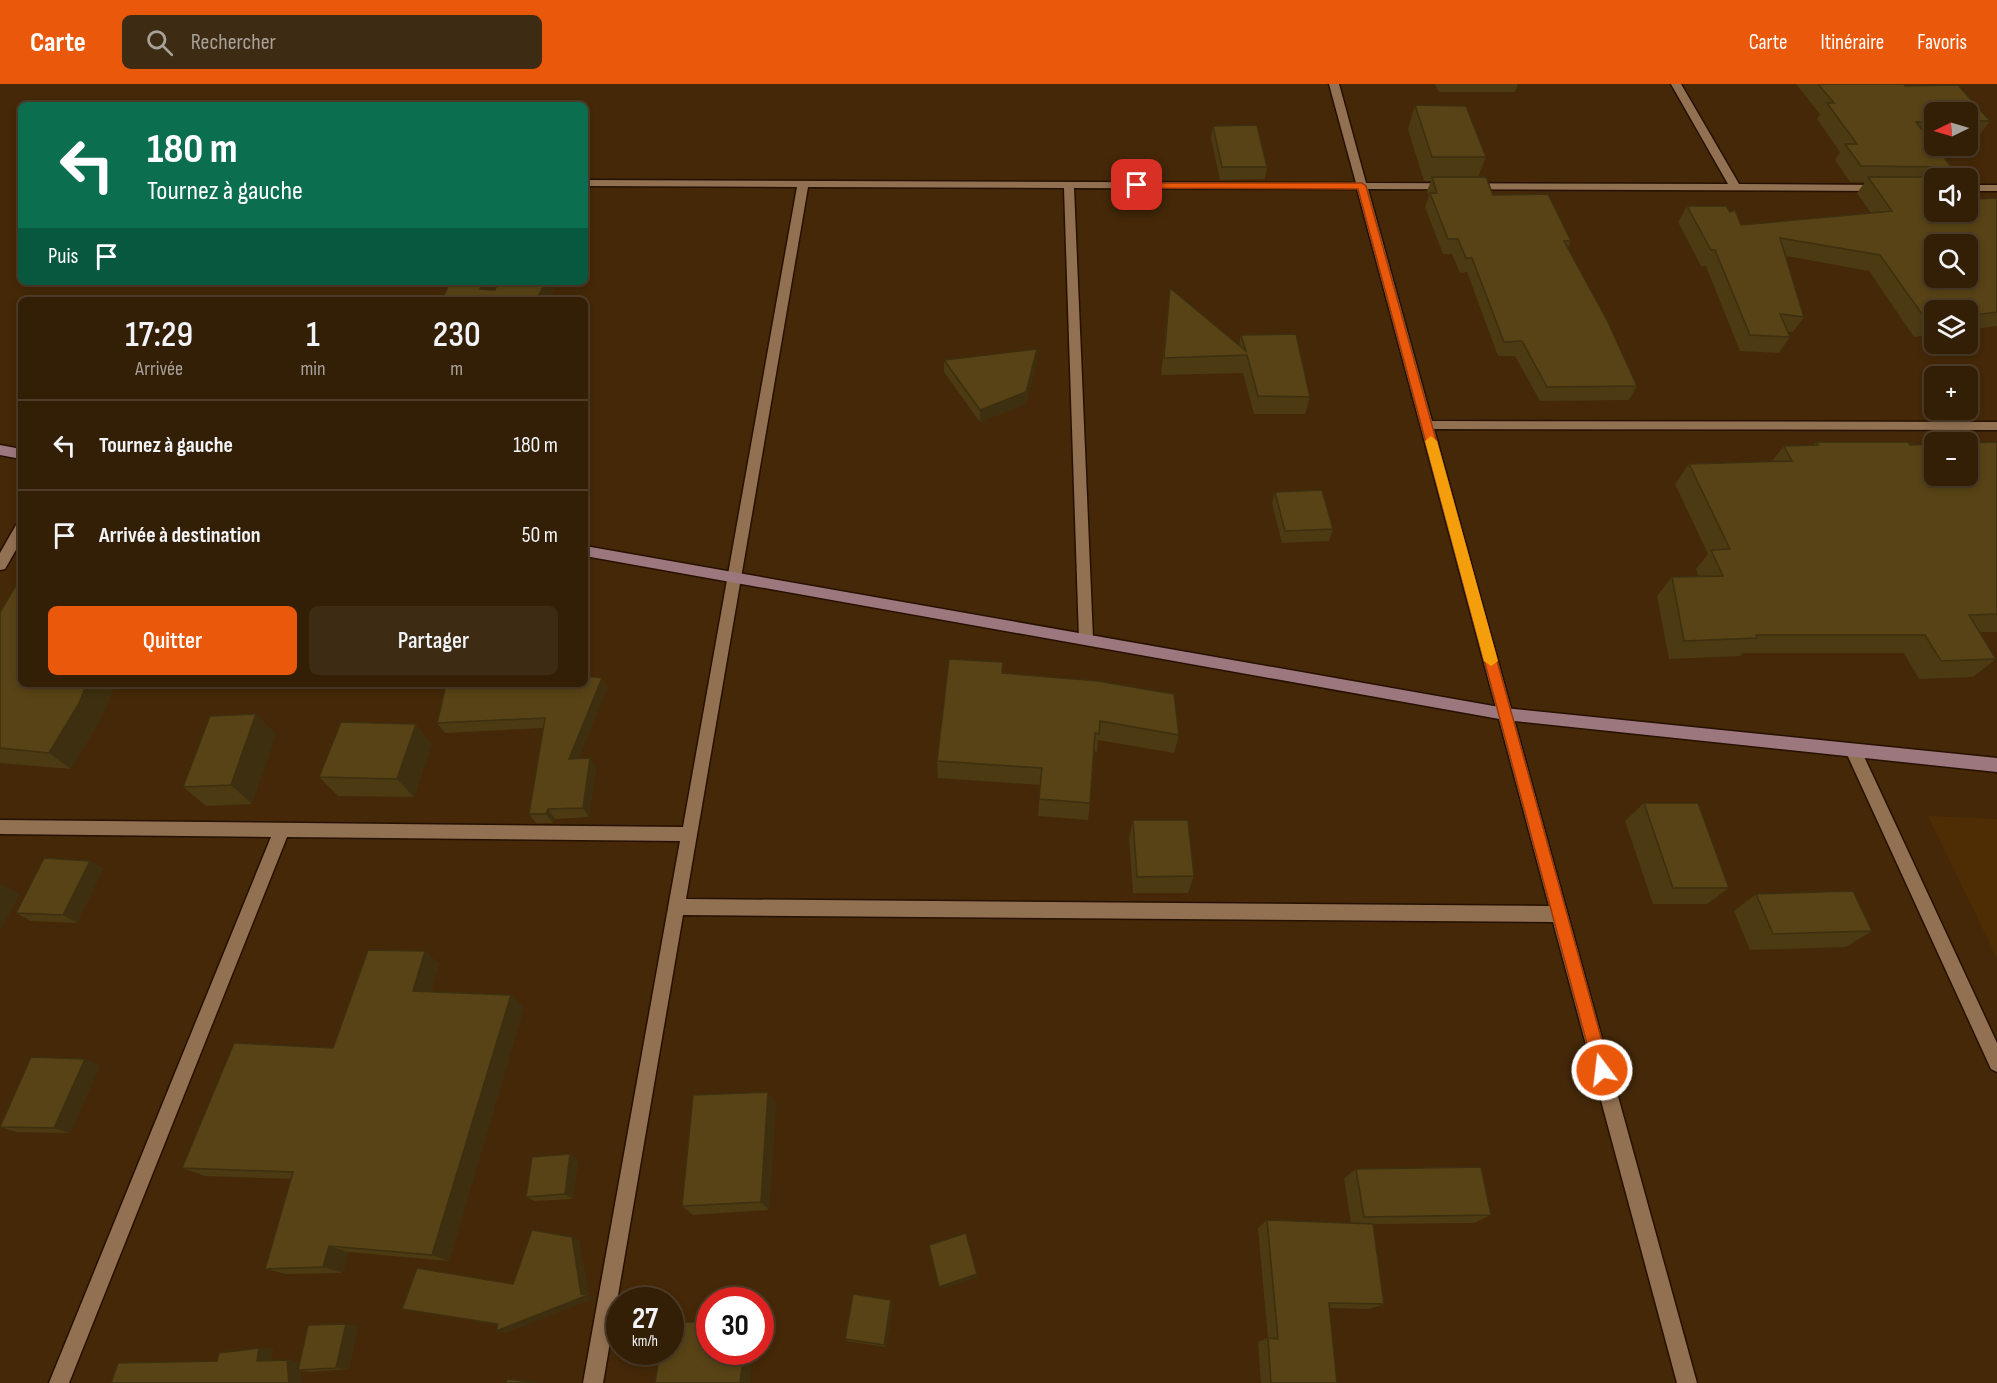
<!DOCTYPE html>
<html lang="fr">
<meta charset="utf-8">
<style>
body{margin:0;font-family:"Sofia Sans Condensed",sans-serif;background:#3e2b14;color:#f1f3f6;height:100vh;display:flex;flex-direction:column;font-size:22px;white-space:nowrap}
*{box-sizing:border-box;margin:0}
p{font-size:20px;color:#a9a29b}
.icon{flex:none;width:33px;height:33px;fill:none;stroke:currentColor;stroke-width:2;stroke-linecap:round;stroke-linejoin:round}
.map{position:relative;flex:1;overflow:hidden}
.sheet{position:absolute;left:18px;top:213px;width:570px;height:390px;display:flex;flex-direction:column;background:#331e06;border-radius:9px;box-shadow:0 3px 9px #0003,0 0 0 2px #4e3c28}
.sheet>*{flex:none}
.top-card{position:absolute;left:18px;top:18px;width:570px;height:183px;border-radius:9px;box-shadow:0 3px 9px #0003,0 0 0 2px #4e3c28;background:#0b6e4f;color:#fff;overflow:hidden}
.needle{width:39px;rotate:265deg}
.buttons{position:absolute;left:1924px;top:18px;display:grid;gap:12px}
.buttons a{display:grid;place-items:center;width:54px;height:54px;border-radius:9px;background:#331e06;box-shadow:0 3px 9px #0003,0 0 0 2px #4e3c28;font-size:30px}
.speed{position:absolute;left:606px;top:1203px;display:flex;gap:12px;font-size:30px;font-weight:700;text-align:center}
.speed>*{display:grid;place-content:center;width:78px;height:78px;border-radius:50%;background:#331e06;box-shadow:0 3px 9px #0003,0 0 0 2px #4e3c28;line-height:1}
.speed small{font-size:15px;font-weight:400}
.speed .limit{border:9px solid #d22;background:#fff;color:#111}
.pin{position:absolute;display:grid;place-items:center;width:51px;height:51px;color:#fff;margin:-26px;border-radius:12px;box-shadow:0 3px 9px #0006}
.me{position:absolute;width:66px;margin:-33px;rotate:345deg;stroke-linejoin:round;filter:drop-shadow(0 0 4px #0008)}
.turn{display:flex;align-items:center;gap:21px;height:126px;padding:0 30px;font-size:27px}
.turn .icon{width:78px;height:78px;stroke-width:2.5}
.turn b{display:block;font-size:42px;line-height:51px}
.then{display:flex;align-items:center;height:57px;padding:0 30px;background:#0003;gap:12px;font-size:22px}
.eta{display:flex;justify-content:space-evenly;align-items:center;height:102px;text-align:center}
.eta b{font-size:36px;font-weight:600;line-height:42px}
.primary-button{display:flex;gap:12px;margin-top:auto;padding:12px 30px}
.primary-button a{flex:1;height:69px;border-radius:9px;background:#ea580c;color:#fff;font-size:24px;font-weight:600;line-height:69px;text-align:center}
.primary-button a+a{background:#3e2b14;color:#f1f3f6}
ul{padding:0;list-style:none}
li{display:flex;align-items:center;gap:18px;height:90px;padding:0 30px;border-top:2px solid #4e3c28}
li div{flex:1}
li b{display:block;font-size:22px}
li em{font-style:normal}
header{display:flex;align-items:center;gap:36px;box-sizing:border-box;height:84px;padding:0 30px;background:#ea580c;color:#fff}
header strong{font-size:28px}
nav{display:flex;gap:33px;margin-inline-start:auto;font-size:21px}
.search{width:420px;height:54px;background:#3e2b14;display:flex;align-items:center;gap:15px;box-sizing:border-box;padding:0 21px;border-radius:9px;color:#a9a29b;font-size:22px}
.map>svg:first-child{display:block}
.built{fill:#4e2d05}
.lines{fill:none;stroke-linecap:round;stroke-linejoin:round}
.minor-casing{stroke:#261100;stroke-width:3}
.secondary-casing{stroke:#261100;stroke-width:3}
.minor{fill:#927152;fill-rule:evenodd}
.secondary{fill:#9c787e;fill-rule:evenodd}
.wall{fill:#4b3a12}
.shaded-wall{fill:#3d2f0f}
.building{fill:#574315;stroke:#3d2f0f;stroke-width:1.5;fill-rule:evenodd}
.route{fill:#ea580c;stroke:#983908;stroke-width:1.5}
.slow{fill:#f59e0b}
</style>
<header>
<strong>Carte</strong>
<div class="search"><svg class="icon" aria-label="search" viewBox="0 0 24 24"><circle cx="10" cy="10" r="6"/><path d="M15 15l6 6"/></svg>Rechercher</div>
<nav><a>Carte</a><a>Itinéraire</a><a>Favoris</a></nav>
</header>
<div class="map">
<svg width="1997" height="1299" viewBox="0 0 1997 1299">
<rect width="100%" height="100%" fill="#442808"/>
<!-- built -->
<path class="built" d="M1928,732L1997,735V874Z"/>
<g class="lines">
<defs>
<path id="minor" d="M1329,0H1339L1366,99L1728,100L1671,0H1681L1739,100L1881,101L1886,104L1881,107L1368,105L1432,337L1997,338V346L1434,345L1697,1299H1677L1553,838L683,831L603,1299H583L680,757L287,753L69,1299H49L271,753L0,750V736L683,743L797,103L585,102V96L1356,99ZM808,103L1064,104L1079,555L1081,559H1091L1093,555L1074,104L1357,105L1549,822L686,815Z
M1968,101H1997V107H1968Z
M21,440V457L5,485L0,486V469L16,441Z
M1853,660L1858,661L1861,666L1997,959V988L1991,985L1845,666L1848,661Z"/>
<path id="secondary" d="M0,361L21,365V375L0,371Z
M585,462L1505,624L1997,674V688L1505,636L585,472Z"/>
</defs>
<!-- minor casing -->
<use href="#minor" class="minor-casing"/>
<!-- secondary casing -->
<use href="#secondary" class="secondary-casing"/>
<!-- minor -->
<use href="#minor" class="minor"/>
<!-- secondary -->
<use href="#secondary" class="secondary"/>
</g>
<!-- wall -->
<path class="wall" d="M1435,0H1518L1515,8H1439Z
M1796,0H1904L1905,2L1990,37L1978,53H1968V28H1935V54H1928L1975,115L1997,114V242L1968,246V226H1935V250L1914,253L1869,187L1786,172L1804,233L1793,248H1788L1790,253L1779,269L1740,267L1706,182H1701L1678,138L1687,122L1730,128L1741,141L1871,129L1857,109L1865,98H1850L1835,76L1840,68L1817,35L1820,30Z
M1415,21L1486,73L1478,93L1493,111L1571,157L1568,164L1637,302L1629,316L1540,317L1515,272H1498L1467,188L1460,189L1452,170H1443L1425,123L1429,112L1427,107L1431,97H1424L1408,45Z
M1213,42L1267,83L1265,95L1220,96L1211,54Z
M1170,204L1239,261L1241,251L1310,313L1305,330H1254L1243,289L1161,291L1168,222Z
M944,276L1037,277L1026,320L980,338L944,288Z
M1816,358L1910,361L1997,358V548H1980L1996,575L1973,593L1919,595L1904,569H1743L1740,572L1669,575L1657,512L1672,493H1699L1696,485L1708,470L1675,400L1689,380L1771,378L1784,362L1813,361Z
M1275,408L1333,445L1329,457L1282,459L1272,419Z
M0,528L21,600L114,604L99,638L71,685L0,679Z
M1003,589L1179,651L1174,669L1098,656L1097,668L1094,667L1090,719L1088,736L1038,732L1040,701L938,694L937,677Z
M602,594L607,604L579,674H590L596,683L589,733L555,735L553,739H536L529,730L543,644L445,649L437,639Z
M276,650L252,720L206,722L183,703Z
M432,660L414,713L338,712L319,693Z
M1644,719L1729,804L1707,820H1653L1625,737Z
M1133,736L1194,792L1188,809H1133L1129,754Z
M90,777L103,785L77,839L31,837L16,829Z
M1756,810L1872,847L1846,863L1750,866L1734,827Z
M425,867L439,880L431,908L511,911L524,923L449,1177L348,1168L343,1189L286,1190L265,1185L291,1095L205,1092L182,1084L333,964Z
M100,981L70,1049L16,1048L0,1043Z
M776,1019L769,1126L693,1131L682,1122Z
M578,1075L573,1115L535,1117L526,1113Z
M1356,1085L1491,1131L1474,1139L1371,1140L1384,1220L1370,1225L1330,1224L1337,1299H1261L1258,1258L1268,1254L1258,1144L1267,1136L1351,1140L1344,1094Z
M572,1153L579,1157L589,1212L595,1214L505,1249L498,1241L402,1225L513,1200Z
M891,1216L893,1219L886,1263L847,1257L845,1255Z
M358,1242L349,1285L311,1288L217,1277L259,1264L273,1265L271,1276H287L300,1278Z"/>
<!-- shaded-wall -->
<path class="shaded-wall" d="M482,198H492L486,216L480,205Z
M546,198H558L548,216H536Z
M1037,265V277L1026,320L980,338V326Z
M602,594L607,604L575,685L569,675Z
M87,600H110L114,604L99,638L71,685L49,669Z
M256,630L276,650L252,720L231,701Z
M416,640L432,660L414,713L397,695Z
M590,674L596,683L589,733L583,724Z
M548,725L555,735L553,739L546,730Z
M90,777L103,785L77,839L63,831Z
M0,799L20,810L0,848Z
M425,867L439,880L428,919L413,907Z
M511,911L524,923L449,1177L432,1171Z
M85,975L100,981L70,1049L54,1044Z
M768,1008L776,1019L769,1126L761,1118Z
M570,1070L578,1075L573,1115L565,1110Z
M572,1153L579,1157L589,1212L595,1214L505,1249L496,1247L581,1210Z
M329,1162L348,1168L343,1189L323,1183Z
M977,1190L978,1193L940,1206L939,1203Z
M891,1216L893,1219L886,1263L884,1261Z
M346,1240L358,1242L349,1285L336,1284Z
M259,1264L273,1265L270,1278L257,1277Z
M744,1268H753L750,1299H740Z
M287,1276L300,1278L298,1286L301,1287L302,1299H289Z"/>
<!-- building -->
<path class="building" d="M1818,0H1904L1905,2L1958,1L1990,37H1968V28H1935V38H1916L1960,94H1935V128H1968V105L1975,115L1997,114V228L1968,232V226H1935V236L1927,237L1880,171L1780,154L1804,233L1780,230L1790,253L1750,251L1715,166H1711L1687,122H1726L1730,128L1735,126L1741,141L1892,127L1868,93H1947L1949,91L1947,83L1861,82L1845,60H1857L1827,19H1834ZM1935,160H1968V194H1935Z
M1415,21L1466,22L1486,73H1432Z
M1257,41L1267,83H1222L1213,42Z
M1432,93H1486L1493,111L1548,110L1571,157H1564L1608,238L1637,302L1547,303L1522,257L1504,258L1472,174H1466L1458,155H1448L1430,109H1437Z
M450,198H482L480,205L495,206L498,198H546L536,216H442Z
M1170,204L1246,267L1241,251L1296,250L1310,313L1258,312L1247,271L1164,274Z
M1037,265L1026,308L980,326L944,276Z
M1816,358H1908L1910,361L1935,360V392H1968V359L1997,358V530L1969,531L1996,575L1941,577L1925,551H1756L1757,554L1684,557L1672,493L1723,492L1711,466L1730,465L1689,380L1792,377L1784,362L1818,361Z
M1322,406L1333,445L1285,447L1275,408Z
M21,493V600H87L78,621L49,669L0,664V528Z
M949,575L1003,578L1002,589L1098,597L1174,610L1179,651L1100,637L1099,650L1095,649L1090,719L1039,715L1042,684L937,677Z
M585,592L602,594L569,675L590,674L583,724L548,725L546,730H529L545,634L437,639L446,601L465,600H585Z
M256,630L231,701L183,703L210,632Z
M341,638L416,640L397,695L319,693Z
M1644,719H1698L1729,804H1673Z
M1133,736H1188L1194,792L1137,793Z
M44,774L90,777L63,831L16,829Z
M1853,807L1872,847L1773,850L1756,810Z
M368,866L425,867L413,907L511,911L432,1171L329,1162L323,1183L265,1185L293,1088L182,1084L234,959L333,964Z
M31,973L85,975L54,1044L0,1043Z
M768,1008L761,1118L682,1122L693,1011Z
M570,1070L565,1110L526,1113L532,1073Z
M1481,1083L1491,1131L1364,1133L1356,1085Z
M1267,1136L1373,1140L1384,1220L1329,1219L1337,1299H1271L1268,1254L1278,1255Z
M532,1146L572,1153L581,1210L588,1211L496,1247L498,1240L402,1225L417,1184L513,1200Z
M966,1149L977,1190L939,1203L929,1161Z
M853,1210L891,1216L884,1261L845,1255Z
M670,1238H710V1268H744L740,1299H655L660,1268H670Z
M346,1240L336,1284L298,1286L308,1241Z
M259,1264L257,1277L287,1276L289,1299H111L118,1279L217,1277L219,1269Z
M507,1295L538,1299H506Z"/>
<!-- route -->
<path class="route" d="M1133,99H1362L1366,102L1610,986L1608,992L1602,994L1596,992L1594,986L1358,105L1137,104L1132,101Z"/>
<!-- slow -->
<path class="slow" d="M1431,352L1437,357L1498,577L1491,582L1484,577L1425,357Z"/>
</svg>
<div class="buttons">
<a><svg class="needle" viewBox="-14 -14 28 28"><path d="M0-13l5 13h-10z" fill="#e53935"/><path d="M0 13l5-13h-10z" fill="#a9a29b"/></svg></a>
<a><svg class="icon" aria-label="sound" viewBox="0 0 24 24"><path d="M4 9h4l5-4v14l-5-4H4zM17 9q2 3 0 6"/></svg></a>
<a><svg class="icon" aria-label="search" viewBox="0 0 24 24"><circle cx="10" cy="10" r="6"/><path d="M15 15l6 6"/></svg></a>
<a><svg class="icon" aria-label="layers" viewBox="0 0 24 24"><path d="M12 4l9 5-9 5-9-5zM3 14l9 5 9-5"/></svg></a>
<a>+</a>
<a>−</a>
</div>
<div class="speed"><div>27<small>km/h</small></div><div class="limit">30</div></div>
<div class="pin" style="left:1137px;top:101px;background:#d93025"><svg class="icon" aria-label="arrive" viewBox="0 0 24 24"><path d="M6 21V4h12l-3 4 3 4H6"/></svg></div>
<svg class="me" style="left:1602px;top:986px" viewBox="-20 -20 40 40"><circle r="17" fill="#ea580c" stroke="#fff" stroke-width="3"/><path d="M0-11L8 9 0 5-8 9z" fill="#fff"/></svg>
<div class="top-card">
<div class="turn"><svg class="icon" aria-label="left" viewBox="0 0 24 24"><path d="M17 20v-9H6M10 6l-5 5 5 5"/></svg><div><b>180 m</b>Tournez à gauche</div></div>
<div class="then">Puis<svg class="icon" aria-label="arrive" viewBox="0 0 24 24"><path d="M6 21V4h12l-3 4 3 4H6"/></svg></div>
</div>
<section class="sheet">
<div class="eta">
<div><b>17:29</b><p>Arrivée</p></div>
<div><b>1</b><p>min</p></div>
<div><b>230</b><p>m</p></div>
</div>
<ul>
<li><svg class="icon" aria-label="left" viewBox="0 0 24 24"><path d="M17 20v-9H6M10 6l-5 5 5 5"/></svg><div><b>Tournez à gauche</b></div><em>180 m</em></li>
<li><svg class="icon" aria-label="arrive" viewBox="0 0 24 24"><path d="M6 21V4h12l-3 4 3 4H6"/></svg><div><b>Arrivée à destination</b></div><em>50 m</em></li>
</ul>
<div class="primary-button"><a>Quitter</a><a>Partager</a></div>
</section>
</div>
